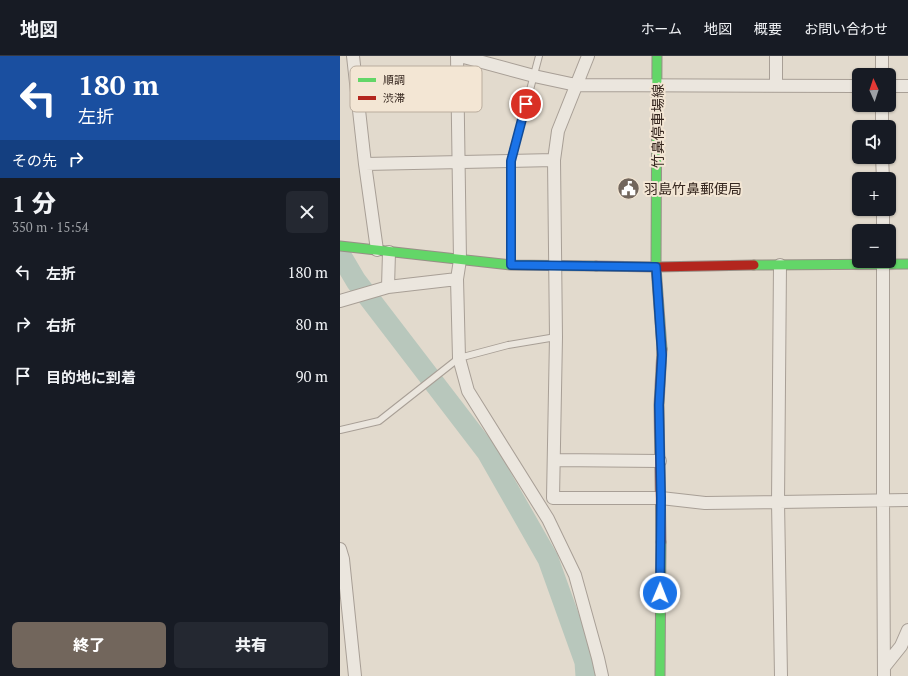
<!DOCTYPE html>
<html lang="ja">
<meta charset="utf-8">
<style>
body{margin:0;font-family:"PT Serif","Noto Sans JP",serif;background:#242831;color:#f1f3f6;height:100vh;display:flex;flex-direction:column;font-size:15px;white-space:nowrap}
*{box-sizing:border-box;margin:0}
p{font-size:13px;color:#9ea1a6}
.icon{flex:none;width:22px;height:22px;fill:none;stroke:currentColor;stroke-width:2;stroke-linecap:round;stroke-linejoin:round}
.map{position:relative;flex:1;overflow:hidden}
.side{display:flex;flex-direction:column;background:#171b24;width:340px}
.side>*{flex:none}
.banner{background:#1a4fa0;color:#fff;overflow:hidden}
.needle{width:26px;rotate:357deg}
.buttons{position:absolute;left:512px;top:12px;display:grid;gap:8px}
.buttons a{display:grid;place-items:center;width:44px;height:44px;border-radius:6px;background:#171b24;box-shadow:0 1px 3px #0004;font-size:20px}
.pin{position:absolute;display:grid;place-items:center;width:34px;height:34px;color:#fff;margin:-17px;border:2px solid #fff;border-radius:50%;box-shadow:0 1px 4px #0007}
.me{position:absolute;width:44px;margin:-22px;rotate:1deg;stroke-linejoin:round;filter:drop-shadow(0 0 3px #0008)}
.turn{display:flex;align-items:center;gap:14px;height:84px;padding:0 12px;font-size:18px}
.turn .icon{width:52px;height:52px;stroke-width:2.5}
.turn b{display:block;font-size:28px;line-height:34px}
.then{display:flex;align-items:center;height:38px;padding:0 12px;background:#0003;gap:8px;font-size:15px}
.round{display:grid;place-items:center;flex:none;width:42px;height:42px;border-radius:6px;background:#242831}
.overview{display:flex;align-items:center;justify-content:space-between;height:68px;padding:0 12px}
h1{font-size:24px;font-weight:800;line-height:30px}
.cta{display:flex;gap:8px;margin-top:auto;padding:8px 12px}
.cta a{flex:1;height:46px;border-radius:6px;background:#72665c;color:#fff;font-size:16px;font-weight:800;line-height:46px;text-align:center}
.cta a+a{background:#242831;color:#f1f3f6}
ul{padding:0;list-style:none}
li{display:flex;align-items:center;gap:12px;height:52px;padding:0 12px}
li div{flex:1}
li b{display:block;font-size:15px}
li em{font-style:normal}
header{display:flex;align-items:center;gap:24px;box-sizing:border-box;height:56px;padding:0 20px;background:#171b24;border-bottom:1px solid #363941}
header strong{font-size:19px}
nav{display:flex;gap:22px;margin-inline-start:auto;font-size:14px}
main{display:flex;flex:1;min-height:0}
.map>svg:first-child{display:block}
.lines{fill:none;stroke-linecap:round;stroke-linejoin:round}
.river{stroke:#b8c7bc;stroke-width:21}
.lane-casing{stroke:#a89f96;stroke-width:8}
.street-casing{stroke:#a89f96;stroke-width:14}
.fast-casing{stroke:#978f86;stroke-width:11}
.jam-casing{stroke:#978f86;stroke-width:11}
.lane{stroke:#ebe6de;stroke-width:6}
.street{stroke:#ebe6de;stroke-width:12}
.fast{stroke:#63d668;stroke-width:9}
.jam{stroke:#b3261e;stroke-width:9}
.route-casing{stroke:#114b97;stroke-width:10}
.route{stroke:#1a73e8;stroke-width:7}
.labels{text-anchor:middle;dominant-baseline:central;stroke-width:4;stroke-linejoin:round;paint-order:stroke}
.street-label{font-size:14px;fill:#36271f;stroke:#f3e6d4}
.poi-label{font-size:14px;fill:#36271f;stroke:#f3e6d4;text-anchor:start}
.key{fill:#f3e6d4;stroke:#baad9e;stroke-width:1}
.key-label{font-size:11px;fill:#36271f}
</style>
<header>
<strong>地図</strong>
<nav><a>ホーム</a><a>地図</a><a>概要</a><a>お問い合わせ</a></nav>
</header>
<main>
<section class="side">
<div class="banner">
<div class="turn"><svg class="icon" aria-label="left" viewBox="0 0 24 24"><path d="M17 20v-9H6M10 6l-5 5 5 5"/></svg><div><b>180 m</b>左折</div></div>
<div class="then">その先<svg class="icon" aria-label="right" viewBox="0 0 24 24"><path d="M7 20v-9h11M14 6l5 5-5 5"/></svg></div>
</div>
<div class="overview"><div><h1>1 分</h1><p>350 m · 15:54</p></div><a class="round"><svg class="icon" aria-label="close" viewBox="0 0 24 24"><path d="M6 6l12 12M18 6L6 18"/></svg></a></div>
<ul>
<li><svg class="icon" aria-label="left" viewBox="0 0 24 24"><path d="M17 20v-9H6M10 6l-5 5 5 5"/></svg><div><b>左折</b></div><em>180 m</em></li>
<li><svg class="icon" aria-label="right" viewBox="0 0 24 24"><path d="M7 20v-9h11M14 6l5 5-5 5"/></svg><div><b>右折</b></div><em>80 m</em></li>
<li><svg class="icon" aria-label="arrive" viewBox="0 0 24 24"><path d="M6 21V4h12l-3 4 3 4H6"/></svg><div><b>目的地に到着</b></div><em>90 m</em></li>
</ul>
<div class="cta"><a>終了</a><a>共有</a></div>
</section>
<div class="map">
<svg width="568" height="620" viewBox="0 0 568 620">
<rect width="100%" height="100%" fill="#e2dacd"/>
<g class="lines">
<!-- river -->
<path class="river" d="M0,198L16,225L147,396L208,503L245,606L246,620"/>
<defs>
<path id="lane" d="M171,207V105L199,0
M0,374L39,365L119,302L168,289L216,281"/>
<path id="street" d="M13,0L25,108L37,194
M120,0L194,20L236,29L519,30
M248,0L218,75L214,104L216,281L213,442H321L365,447L568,444
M542,19V0
M436,30V0
M549,30H568
M542,49V71
M542,101L543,123
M25,108L214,104
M543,153V175
M543,205V443L544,620
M440,209L438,446L441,620
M117,223L119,302L128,335L208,463L235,519L258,602L262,620
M48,231L49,196
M0,245L48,231L117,223L120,204L117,0
M214,404L320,405
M0,493L3,503L15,620
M545,610L561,590L568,574"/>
<path id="fast" d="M317,0L316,211L322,293
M0,190L171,209L256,210
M414,209L568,208
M320,620L321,486"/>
<path id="jam" d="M256,210L316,211L414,209
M321,486L319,349L322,293"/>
</defs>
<!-- lane casing -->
<use href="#lane" class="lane-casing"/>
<!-- street casing -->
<use href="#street" class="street-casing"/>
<!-- fast casing -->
<use href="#fast" class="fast-casing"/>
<!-- jam casing -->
<use href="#jam" class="jam-casing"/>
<!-- lane -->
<use href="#lane" class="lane"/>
<!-- street -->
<use href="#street" class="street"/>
<!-- fast -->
<use href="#fast" class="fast"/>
<!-- jam -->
<use href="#jam" class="jam"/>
</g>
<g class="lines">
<defs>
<path id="route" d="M186,48L171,105V209L316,211L322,299L319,349L321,442L320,537"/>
</defs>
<!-- route casing -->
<use href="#route" class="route-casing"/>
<!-- route -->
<use href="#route" class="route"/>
</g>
<!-- icons -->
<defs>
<symbol id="civic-disc" viewBox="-11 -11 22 22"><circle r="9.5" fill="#72665c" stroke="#f3e6d4"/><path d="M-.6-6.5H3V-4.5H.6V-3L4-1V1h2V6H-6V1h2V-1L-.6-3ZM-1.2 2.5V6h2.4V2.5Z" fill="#fff"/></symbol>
</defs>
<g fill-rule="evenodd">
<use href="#civic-disc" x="276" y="120" width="25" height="25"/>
</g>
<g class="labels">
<!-- street labels -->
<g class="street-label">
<text transform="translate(317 70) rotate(-90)">竹鼻停車場線</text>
</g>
<!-- poi labels -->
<g class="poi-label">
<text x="304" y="132">羽島竹鼻郵便局</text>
</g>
</g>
<!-- legend -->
<rect x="10" y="10" width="132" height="46" rx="6" class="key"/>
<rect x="18" y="22" width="18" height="4" fill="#63d668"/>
<rect x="18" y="40" width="18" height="4" fill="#b3261e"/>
<g class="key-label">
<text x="43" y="28">順調</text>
<text x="43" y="46">渋滞</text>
</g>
</svg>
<div class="buttons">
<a><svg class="needle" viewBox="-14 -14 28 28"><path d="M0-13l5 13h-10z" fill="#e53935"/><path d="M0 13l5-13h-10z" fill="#9ea1a6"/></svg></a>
<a><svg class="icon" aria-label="sound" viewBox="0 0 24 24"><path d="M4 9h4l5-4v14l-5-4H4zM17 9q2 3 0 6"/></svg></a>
<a>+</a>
<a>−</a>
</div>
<div class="pin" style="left:186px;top:48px;background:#d93025"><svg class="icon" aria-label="arrive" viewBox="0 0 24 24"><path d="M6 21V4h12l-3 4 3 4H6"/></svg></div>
<svg class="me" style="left:320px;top:537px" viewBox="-20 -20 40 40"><circle r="17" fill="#1a73e8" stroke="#fff" stroke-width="3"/><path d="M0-11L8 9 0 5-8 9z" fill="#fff"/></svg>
</div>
</main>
